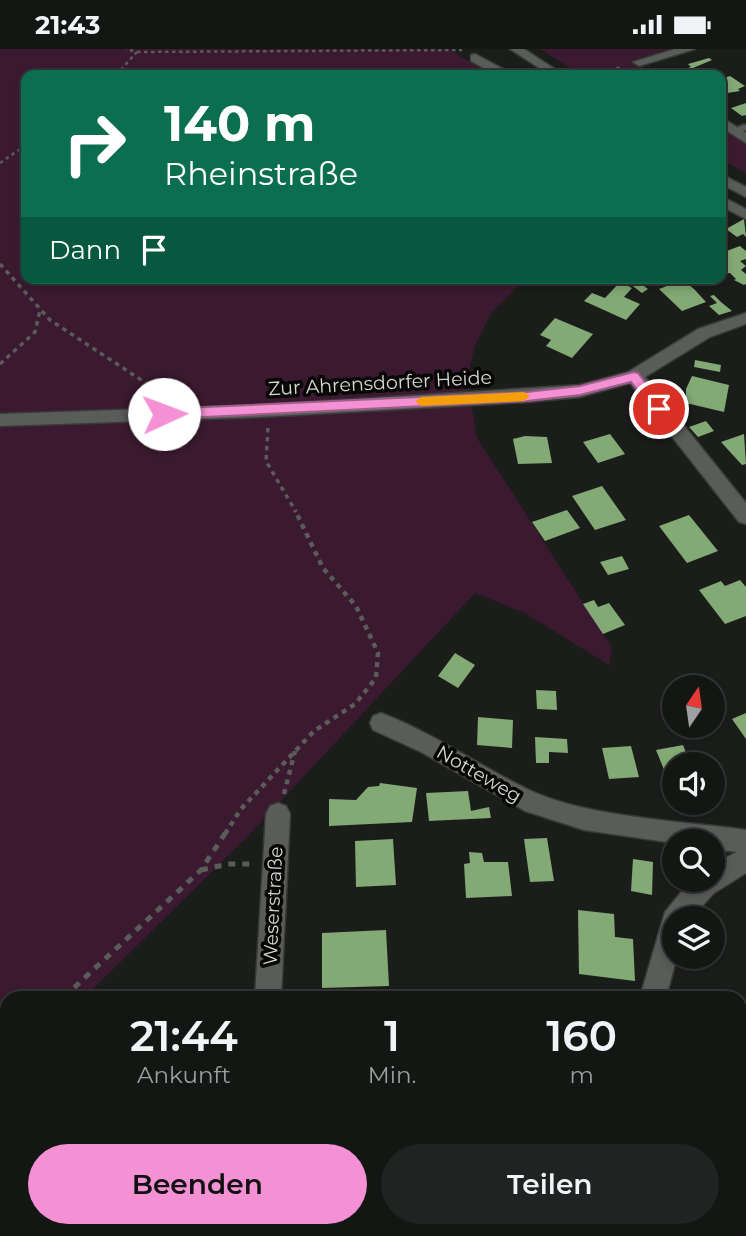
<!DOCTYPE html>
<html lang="de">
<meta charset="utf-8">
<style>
body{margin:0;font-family:Montserrat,sans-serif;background:#212322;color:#f1f3f6;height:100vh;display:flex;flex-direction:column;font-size:26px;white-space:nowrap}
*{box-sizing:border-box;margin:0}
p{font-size:23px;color:#9d9fa0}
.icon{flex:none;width:38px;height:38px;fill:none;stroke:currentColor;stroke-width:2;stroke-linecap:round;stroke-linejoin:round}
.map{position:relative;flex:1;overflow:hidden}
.details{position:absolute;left:0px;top:942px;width:747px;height:247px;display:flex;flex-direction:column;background:#141614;border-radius:21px 21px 0 0;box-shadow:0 4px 10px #0003,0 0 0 2px #333534}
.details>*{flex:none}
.hud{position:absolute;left:21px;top:21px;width:705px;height:214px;border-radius:14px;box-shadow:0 4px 10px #0003,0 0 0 2px #333534;background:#0b6e4f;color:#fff;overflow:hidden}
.needle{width:46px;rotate:13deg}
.tools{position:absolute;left:662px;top:626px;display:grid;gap:14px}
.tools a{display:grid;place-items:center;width:63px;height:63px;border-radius:50%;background:#141614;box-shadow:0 4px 10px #0003,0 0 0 2px #333534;font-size:35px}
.pin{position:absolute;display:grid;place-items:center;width:60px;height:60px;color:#fff;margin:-30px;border:4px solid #fff;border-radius:50%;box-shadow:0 2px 7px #0007}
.me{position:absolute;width:77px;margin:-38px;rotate:88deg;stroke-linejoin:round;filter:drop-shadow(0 0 5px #0008)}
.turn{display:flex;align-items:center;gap:24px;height:147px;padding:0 28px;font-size:32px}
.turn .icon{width:91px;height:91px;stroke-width:2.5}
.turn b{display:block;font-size:49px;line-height:60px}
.then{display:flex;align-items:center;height:66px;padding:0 28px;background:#0003;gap:14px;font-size:26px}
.eta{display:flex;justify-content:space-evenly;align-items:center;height:119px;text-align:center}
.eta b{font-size:42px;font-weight:600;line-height:49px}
.action{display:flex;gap:14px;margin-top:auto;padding:14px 28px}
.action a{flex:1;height:80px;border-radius:42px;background:#f491d4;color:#111;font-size:28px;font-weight:600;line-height:80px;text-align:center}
.action a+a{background:#212322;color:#f1f3f6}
.status{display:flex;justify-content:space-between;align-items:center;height:49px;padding:0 35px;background:#141614;direction:ltr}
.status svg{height:19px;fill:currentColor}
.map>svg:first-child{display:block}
.green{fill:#3b1a31}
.building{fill:#83a974}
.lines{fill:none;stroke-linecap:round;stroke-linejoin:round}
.lane-casing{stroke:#383a38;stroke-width:4}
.street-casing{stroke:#383a38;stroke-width:3}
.secondary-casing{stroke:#383a38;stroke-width:3}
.path-far3{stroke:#5a5c5a;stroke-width:2.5;stroke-dasharray:3.5 3.5;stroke-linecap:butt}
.path-far2{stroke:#5a5c5a;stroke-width:3.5;stroke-dasharray:4.5 4.5;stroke-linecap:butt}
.path-far1{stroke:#5a5c5a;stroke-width:4.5;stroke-dasharray:5 5;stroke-linecap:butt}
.path{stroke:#5a5c5a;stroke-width:5;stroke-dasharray:7 7;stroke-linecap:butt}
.lane{fill:#5a5c59;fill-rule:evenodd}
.street{fill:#5a5c59;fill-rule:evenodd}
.secondary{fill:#5a5c59;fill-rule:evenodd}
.route{fill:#f491d4;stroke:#9f5e8a;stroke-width:2}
.slow{fill:#f59e0b}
.labels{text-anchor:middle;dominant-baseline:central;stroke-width:7;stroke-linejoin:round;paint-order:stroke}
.street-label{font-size:19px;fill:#d6d7d5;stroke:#070706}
</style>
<div class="status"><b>21:43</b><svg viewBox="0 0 49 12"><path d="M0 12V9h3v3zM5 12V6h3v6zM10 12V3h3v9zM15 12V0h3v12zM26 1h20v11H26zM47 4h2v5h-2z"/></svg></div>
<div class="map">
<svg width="746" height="1187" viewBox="0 0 746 1187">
<rect width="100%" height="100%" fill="#1b1d1b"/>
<!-- green -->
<path class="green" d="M0,0H449L491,26H26V229H526L491,264L475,296L467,330L477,389L612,599L609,616L525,564L475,544L249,786L85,948H7V1028L0,1036Z
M540,0H669L633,11L653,26H582Z
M721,77L746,96V124L721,110Z
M0,1126L7,1141V1181H25L28,1187H0Z"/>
<!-- building -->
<path class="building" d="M709,9L712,11L693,19L704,26H690L682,21L691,18L688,15Z
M730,27L745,37L738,40L740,42L721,45V30Z
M746,54V66L742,67L731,59Z
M744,170L746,188L743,185L737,188L726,180Z
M740,197L746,202V210L740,212L746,217L741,221L746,225V235L744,236L734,231L736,230L730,224L721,225V204Z
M622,229H643L647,232L641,235L648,240L642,244Z
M683,231L694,240L706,253L682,262L659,240Z
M620,233L632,239L624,248L640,255L626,271L584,252L592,244L605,249Z
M714,246L721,253L732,262L719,266L709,257L717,254L710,247Z
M555,269L593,285L572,309L546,297L551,291L540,286Z
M695,311L721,316L720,323L694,318Z
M692,327L729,336L724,363L686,354V340Z
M706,372L714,382L698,388L689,378Z
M610,385L625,405L598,414L583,393Z
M744,385L746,415L742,416L721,393Z
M525,387L547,388L552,414L518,415L513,390Z
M602,437L626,471L595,481L572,447Z
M567,461L580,479L545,492L532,473Z
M689,466L718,502L687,514L659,477Z
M622,507L629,520L608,526L600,513Z
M740,531L746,538V567L725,575L699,541L721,532L725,537Z
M594,551L598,558L609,554L625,576L603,585L583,555Z
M455,604L475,616L458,639L438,627Z
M536,641L556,642L557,661L537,660Z
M746,664V690L732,670Z
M478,668L513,671L512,699L477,696Z
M535,688L567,690L568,704L549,703V714H536Z
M683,696L691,716H674V745L656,701Z
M631,697L639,728L609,730L602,699Z
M380,734L417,739L412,773L329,777V750L356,751L368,738L379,737Z
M468,742L471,762L489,758L491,769L429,772L426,744Z
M547,789L554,832L530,833L524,790Z
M393,790L396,836L356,838L355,792Z
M469,803L482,804L484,813H508L512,847L466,849L464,815L470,814Z
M633,810L653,813L652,846L631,842Z
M578,861L614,865L615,888L633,890L635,932L579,925Z
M386,881L389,937L322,939V884Z
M144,1181H205V1187H144Z
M350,1181H409L419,1183V1187H351Z"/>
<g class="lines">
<defs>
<path id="lane" d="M743,76H746V81L735,84L731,82Z"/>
<path id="street" d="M675,0H695L639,17L633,13Z
M475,5L509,23L511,26H496L471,12V6Z
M721,68L746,84V94L721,78Z
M721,147L746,160V170L721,157Z
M746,264V275L710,288L645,328L746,454V475L739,473L630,334L580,348L527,353L261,368L0,377V365L261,356L580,336L628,323L698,280Z
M381,664C434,684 479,717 529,741C586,768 682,772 746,781V824L714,844L690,870H674V908H677L666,948H640L665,863L691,831H712V816L737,803L712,800V793L674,794L584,781L525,762L421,703L373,681L370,674L373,667Z
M278,754L286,757L290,765L281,948H255L266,765L270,757Z
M248,1181H278V1187H248Z
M566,1181H596V1187H566Z"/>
<path id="secondary" d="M510,0H524L564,26H550Z
M721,125L746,138V148L721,135Z"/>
</defs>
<!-- lane casing -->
<use href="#lane" class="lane-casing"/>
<!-- street casing -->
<use href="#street" class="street-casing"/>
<!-- secondary casing -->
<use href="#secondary" class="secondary-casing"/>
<!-- path-far3 -->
<path class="path-far3" d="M137,3L462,1
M116,26L137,3L126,0
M589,26L622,18
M0,114L26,96"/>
<!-- path-far2 -->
<path class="path-far2" d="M0,215L50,271L158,342L160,349
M0,315L35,283L40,261
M268,379L266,412L296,463"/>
<!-- path-far1 -->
<path class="path-far1" d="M284,745L295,702
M225,785L241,760L314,682L355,655L376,629L378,604L356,557L323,519L295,461"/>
<!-- path -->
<path class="path" d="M201,821L228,815H251
M64,948L201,821L226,783
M0,1007L7,1001"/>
<!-- lane -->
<use href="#lane" class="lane"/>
<!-- street -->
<use href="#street" class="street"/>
<!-- secondary -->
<use href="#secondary" class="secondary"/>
</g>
<!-- route -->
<path class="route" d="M634,323L638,324L663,356V363H654L631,333L580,346L527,352L164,370L157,365L164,360L527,343L580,337Z"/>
<!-- slow -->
<path class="slow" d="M524,343L530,347L524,352L421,357L415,352L421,348Z"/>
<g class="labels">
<!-- street labels -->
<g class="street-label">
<text transform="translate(380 334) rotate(-3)">Zur Ahrensdorfer Heide</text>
<text transform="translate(479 725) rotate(30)">Notteweg</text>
<text transform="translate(273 857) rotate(-87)">Weserstraße</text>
</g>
</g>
</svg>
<div class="tools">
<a><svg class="needle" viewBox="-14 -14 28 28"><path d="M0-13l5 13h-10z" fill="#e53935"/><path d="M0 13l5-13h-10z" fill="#9d9fa0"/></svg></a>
<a><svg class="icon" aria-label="sound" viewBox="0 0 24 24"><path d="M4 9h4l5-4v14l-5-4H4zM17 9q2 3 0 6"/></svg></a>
<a><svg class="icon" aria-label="search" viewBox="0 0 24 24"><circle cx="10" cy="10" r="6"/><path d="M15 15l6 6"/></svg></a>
<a><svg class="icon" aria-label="layers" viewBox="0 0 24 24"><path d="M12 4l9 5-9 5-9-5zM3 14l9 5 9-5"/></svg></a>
</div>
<div class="pin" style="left:659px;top:360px;background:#d93025"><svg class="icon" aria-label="arrive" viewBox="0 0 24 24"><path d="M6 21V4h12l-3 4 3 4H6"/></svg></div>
<svg class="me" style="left:164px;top:365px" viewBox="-20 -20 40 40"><circle r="19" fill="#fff"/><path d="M0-13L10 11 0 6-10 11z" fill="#f491d4"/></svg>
<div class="hud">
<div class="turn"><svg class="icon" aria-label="right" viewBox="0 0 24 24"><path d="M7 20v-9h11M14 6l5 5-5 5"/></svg><div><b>140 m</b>Rheinstraße</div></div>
<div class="then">Dann<svg class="icon" aria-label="arrive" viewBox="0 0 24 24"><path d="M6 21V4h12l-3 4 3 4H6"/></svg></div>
</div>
<section class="details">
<div class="eta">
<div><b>21:44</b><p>Ankunft</p></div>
<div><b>1</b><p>Min.</p></div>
<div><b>160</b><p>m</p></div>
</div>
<div class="action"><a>Beenden</a><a>Teilen</a></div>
</section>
</div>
